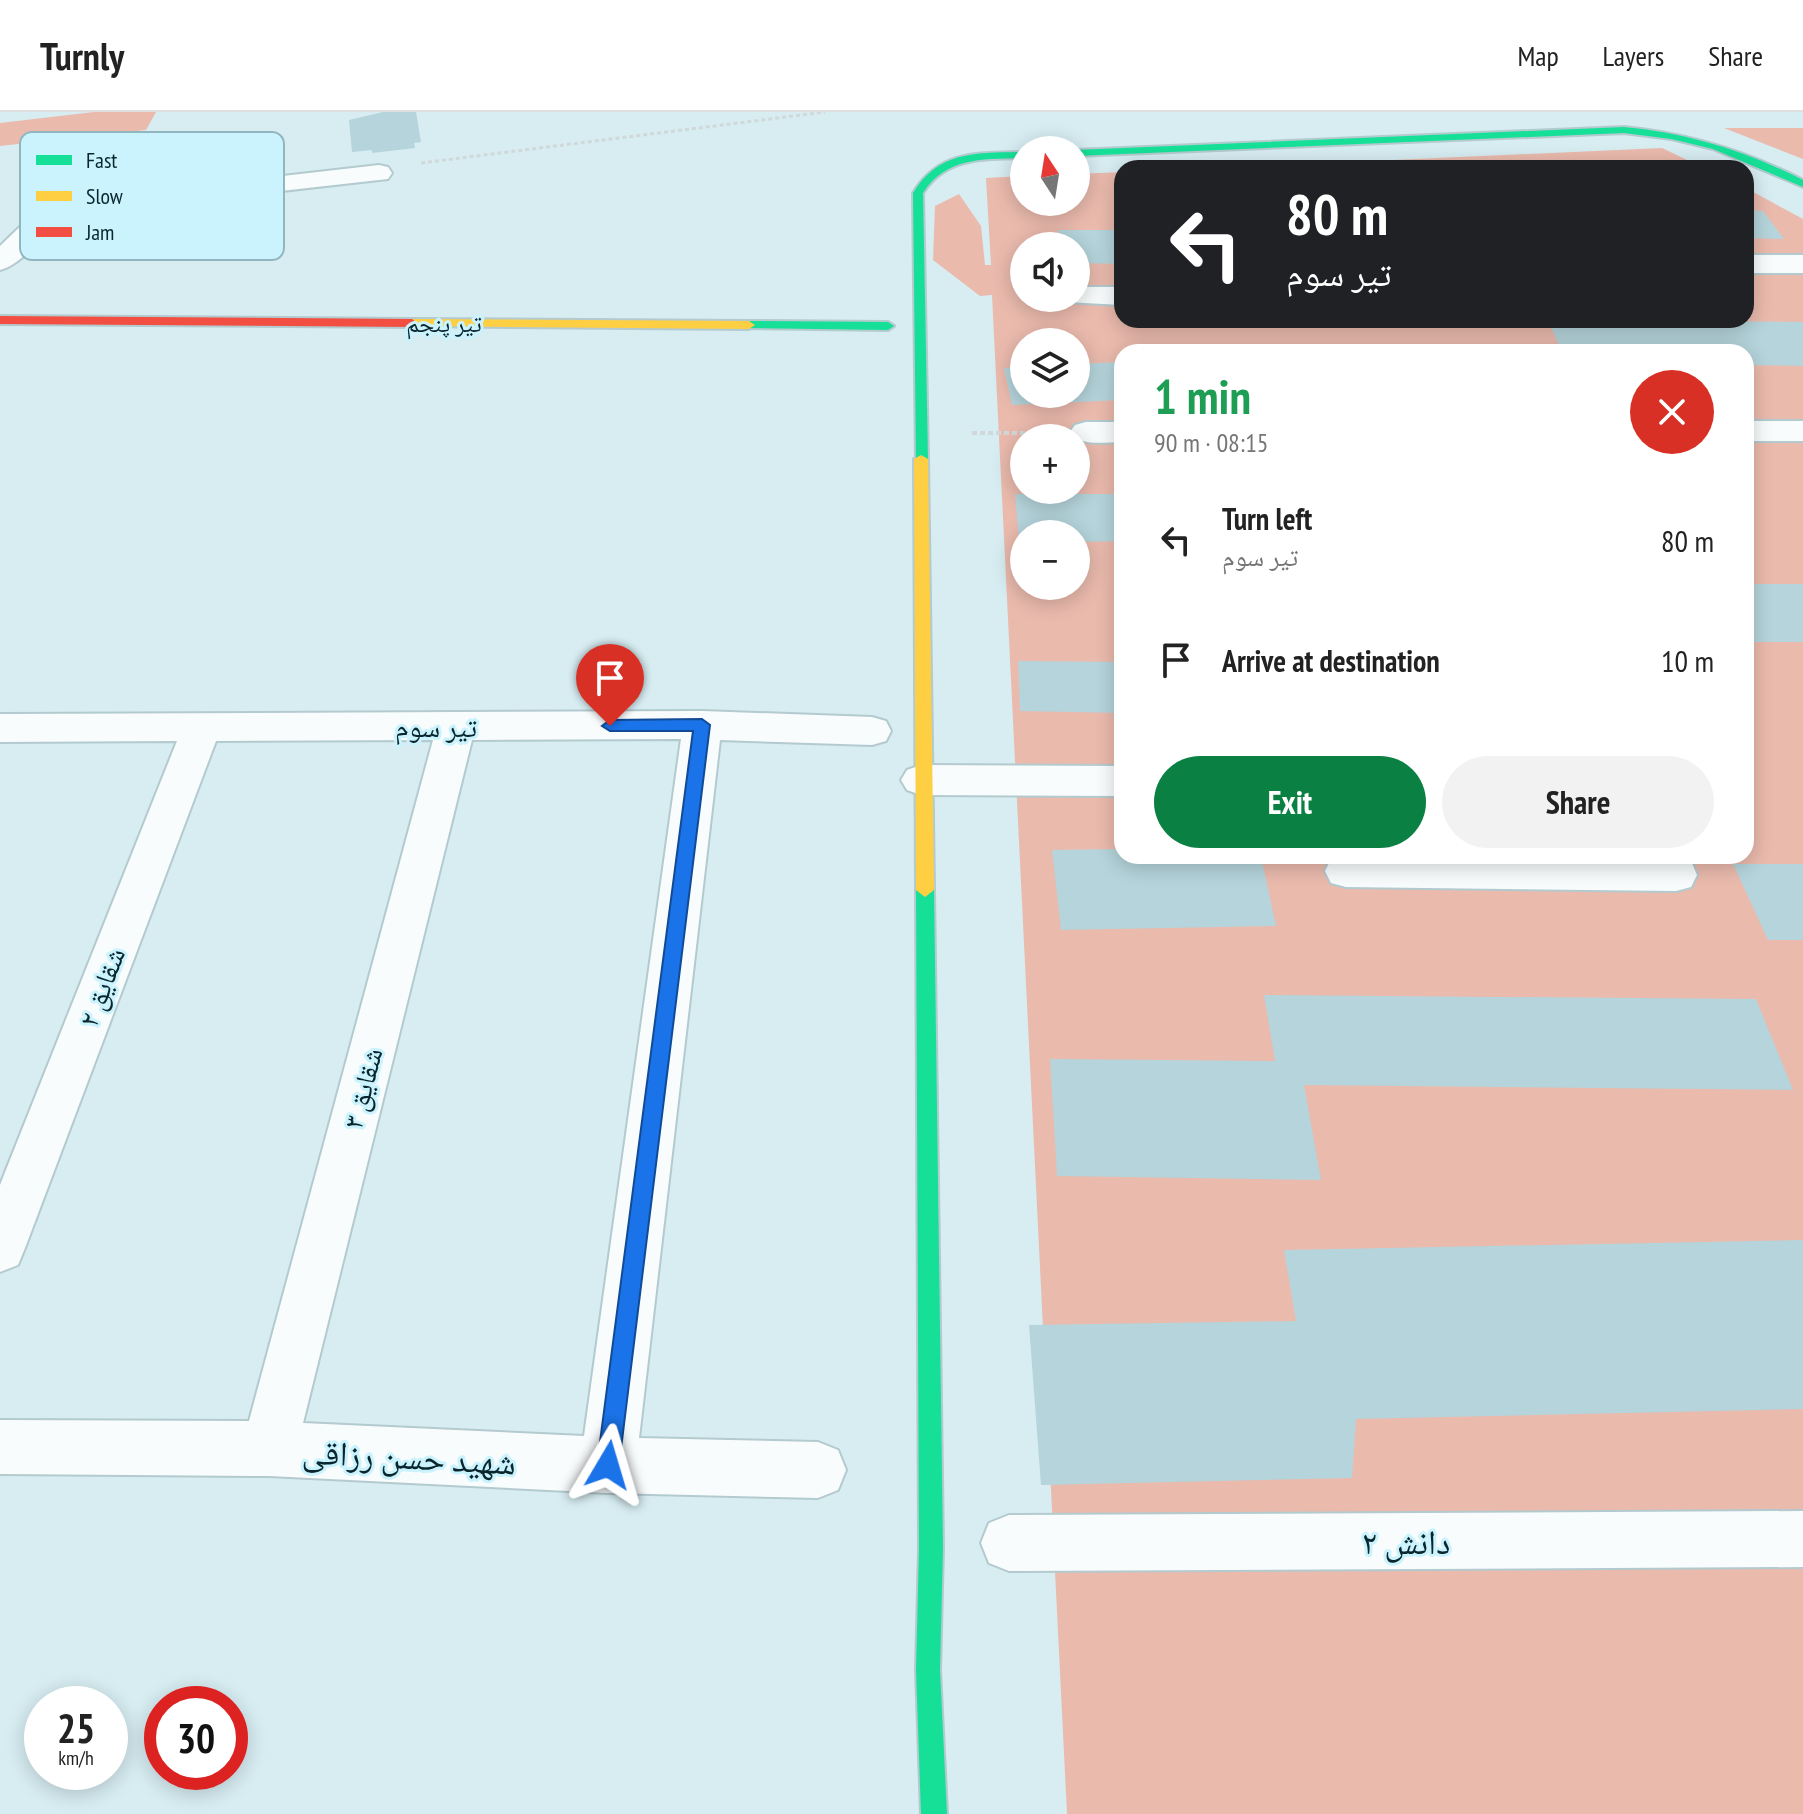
<!DOCTYPE html>
<meta charset="utf-8">
<style>
body{margin:0;font-family:"PT Sans Narrow","Noto Naskh Arabic",sans-serif;background:#f2f2f2;color:#222;height:100vh;display:flex;flex-direction:column;font-size:30px;white-space:nowrap}
*{box-sizing:border-box;margin:0}
p{font-size:26px;color:#767676}
.icon{flex:none;width:44px;height:44px;fill:none;stroke:currentColor;stroke-width:2;stroke-linecap:round;stroke-linejoin:round}
.map{position:relative;flex:1;overflow:hidden}
.sheet{position:absolute;left:1114px;top:232px;width:640px;height:520px;display:flex;flex-direction:column;background:#fff;border-radius:24px;box-shadow:0 4px 20px #0003}
.sheet>*{flex:none}
.guide{position:absolute;left:1114px;top:48px;width:640px;height:168px;border-radius:24px;box-shadow:0 4px 20px #0003;background:#202124;color:#fff;overflow:hidden}
.needle{width:52px;rotate:348deg}
.tools{position:absolute;left:1010px;top:24px;display:grid;gap:16px}
.tools a{display:grid;place-items:center;width:80px;height:80px;border-radius:50%;background:#fff;box-shadow:0 4px 20px #0003;font-size:40px}
.speed{position:absolute;left:24px;top:1574px;display:flex;gap:16px;font-size:40px;font-weight:700;text-align:center}
.speed>*{display:grid;place-content:center;width:104px;height:104px;border-radius:50%;background:#fff;box-shadow:0 4px 20px #0003;line-height:1}
.speed small{font-size:20px;font-weight:400}
.speed .limit{border:12px solid #d22;background:#fff;color:#111}
.pin{position:absolute;display:grid;place-items:center;width:68px;height:68px;color:#fff;margin:-82px -34px;border-radius:50% 50% 50% 0;rotate:-45deg;box-shadow:0 0 8px #0007}
.pin .icon{rotate:45deg}
.me{position:absolute;width:88px;margin:-44px;rotate:7deg;stroke-linejoin:round;filter:drop-shadow(0 0 6px #0008)}
.turn{display:flex;align-items:center;gap:28px;height:168px;padding:0 40px;font-size:36px}
.turn .icon{width:104px;height:104px;stroke-width:2.5}
.turn b{display:block;font-size:56px;line-height:68px}
.round{display:grid;place-items:center;flex:none;width:84px;height:84px;border-radius:42px;background:#f2f2f2}
.overview{display:flex;align-items:center;justify-content:space-between;height:136px;padding:0 40px}
h1{font-size:48px;font-weight:700;line-height:60px;color:#1e9e55}
.action{display:flex;gap:16px;margin-top:auto;padding:16px 40px}
.action a{flex:1;height:92px;border-radius:48px;background:#0b8043;color:#fff;font-size:32px;font-weight:700;line-height:92px;text-align:center}
.action a+a{background:#f2f2f2;color:#222}
ul{padding:0;list-style:none}
li{display:flex;align-items:center;gap:24px;height:120px;padding:0 40px}
li div{flex:1}
li b{display:block;font-size:30px}
li em{font-style:normal}
header{display:flex;align-items:center;gap:48px;box-sizing:border-box;height:112px;padding:0 40px;background:#fff;border-bottom:2px solid #e0e0e0}
header strong{font-size:38px}
nav{display:flex;gap:44px;margin-inline-start:auto;font-size:28px}
.map>svg:first-child{display:block}
.forest{fill:#eabaad;fill-rule:evenodd}
.building{fill:#b5d4db}
.lines{fill:none;stroke-linecap:round;stroke-linejoin:round}
.street-casing{stroke:#b3cacf;stroke-width:4}
.fast-casing{stroke:#b3cacf;stroke-width:4}
.slow-casing{stroke:#b3cacf;stroke-width:4}
.jam-casing{stroke:#b3cacf;stroke-width:4}
.path-far1{stroke:#d1d8d9;stroke-width:3;stroke-dasharray:4 3;stroke-linecap:butt}
.path{stroke:#d1d8d9;stroke-width:4;stroke-dasharray:5 3;stroke-linecap:butt}
.street{fill:#f9fcfd;fill-rule:evenodd}
.fast{fill:#16e098;fill-rule:evenodd}
.slow{fill:#ffcf43;fill-rule:evenodd}
.jam{fill:#f24e42;fill-rule:evenodd}
.route{fill:#1a73e8;stroke:#114b97;stroke-width:2}
.labels{text-anchor:middle;dominant-baseline:central;stroke-width:6;stroke-linejoin:round;paint-order:stroke}
.far-street-label{font-size:24px;fill:#0a272e;stroke:#cbf3fe}
.street-label{font-size:28px;fill:#0a272e;stroke:#cbf3fe}
.near-street-label{font-size:34px;fill:#0a272e;stroke:#cbf3fe}
.key{fill:#cbf3fe;stroke:#91b6c0;stroke-width:2}
.key-label{font-size:22px;fill:#0a272e}
</style>
<header>
<strong>Turnly</strong>
<nav><a>Map</a><a>Layers</a><a>Share</a></nav>
</header>
<div class="map">
<svg width="1803" height="1702" viewBox="0 0 1803 1702">
<rect width="100%" height="100%" fill="#d7edf2"/>
<!-- forest -->
<path class="forest" d="M94,0H156L146,18L0,34V11Z
M1724,16H1803V47Z
M1662,36L1704,56H1214Z
M1122,60V208H1746V76L1803,107V1702H1067L992,183L980,184L933,148L935,94L959,82L981,114L985,153H991L986,66L1024,64V90H1076V62ZM1024,134H1076V186H1024ZM1024,230H1076V282H1024ZM1122,240H1746V744H1122ZM1024,326H1076V378H1024ZM1024,422H1076V474H1024Z"/>
<!-- building -->
<path class="building" d="M383,0H416L421,30L414,31L415,36L372,41V38L352,40L349,8Z
M1746,98L1763,99L1784,127L1746,126Z
M1058,118H1122V152L1076,151V134H1060Z
M1548,208L1803,210V254L1746,253V240H1562Z
M1122,250V288L1012,293L1004,256L1024,255V282H1076V252Z
M1015,382H1122V429L1076,430V422H1024V430H1019Z
M1746,472H1803V530H1746Z
M1018,549L1122,550V601L1020,599Z
M1122,737V744H1261L1276,814L1061,818L1052,738Z
M1733,752H1803V828H1768Z
M1264,883L1756,887L1793,978L1304,973L1321,1068L1057,1064L1050,947L1275,949Z
M1803,1128V1297L1356,1307L1352,1366L1041,1373L1029,1213L1296,1209L1284,1138Z"/>
<g class="lines">
<defs>
<path id="street" d="M379,53L388,55L392,61L388,67L69,103C49,117 22,153 0,158V134L30,105L52,90Z
M1746,143H1803V161H1746Z
M1076,175H1122V193L1066,190L1063,186H1076Z
M1746,309H1803V329H1746Z
M1086,310H1122V330C1105,330 1080,335 1070,320L1075,313Z
M702,599L872,605L886,609L891,619L886,629L872,633L720,628L639,1326L818,1330L838,1338L846,1358L838,1378L818,1386L608,1381L269,1364L0,1362V1308L249,1309L433,628L216,629L25,1136L18,1153L0,1160V1073L177,629L0,630V602ZM681,627L584,1324L303,1311L472,628Z
M921,653L1122,654V684L921,683L907,678L901,668L907,658Z
M1342,744H1689L1697,763L1691,775L1676,779L1346,775L1331,771L1325,759L1331,747Z
M1803,1399V1455L1009,1459L989,1451L981,1431L989,1411L1009,1403Z"/>
<path id="fast" d="M1624,15C1688,21 1746,39 1803,68V75L1713,37L1671,27L1624,21L1076,44L1075,38Z
M1024,40V46C986,47 946,44 923,81L928,347L921,351L916,350L913,81C939,38 978,41 1024,40Z
M749,209L888,210L894,214L888,218L745,216L743,213Z
M925,771L934,778L943,1436L940,1558L947,1702H921L916,1558L919,1436L916,778Z"/>
<path id="slow" d="M412,207L749,209L755,213L749,217L408,214V208Z
M921,343L928,347L934,778L925,785L916,778L914,347Z"/>
<path id="jam" d="M0,204L412,207L418,211L412,215L0,212Z"/>
</defs>
<!-- street casing -->
<use href="#street" class="street-casing"/>
<!-- fast casing -->
<use href="#fast" class="fast-casing"/>
<!-- slow casing -->
<use href="#slow" class="slow-casing"/>
<!-- jam casing -->
<use href="#jam" class="jam-casing"/>
<!-- path-far1 -->
<path class="path-far1" d="M421,51L825,0"/>
<!-- path -->
<path class="path" d="M972,321H1034"/>
<!-- street -->
<use href="#street" class="street"/>
<!-- fast -->
<use href="#fast" class="fast"/>
<!-- slow -->
<use href="#slow" class="slow"/>
<!-- jam -->
<use href="#jam" class="jam"/>
</g>
<!-- route -->
<path class="route" d="M702,607L710,613L619,1353L616,1361L608,1364L600,1361L597,1353L693,619H610L602,614L610,608Z"/>
<g class="labels">
<!-- far-street labels -->
<g class="far-street-label">
<text x="444" y="211">تیر پنجم</text>
</g>
<!-- street labels -->
<g class="street-label">
<text x="436" y="614">تیر سوم</text>
<text transform="translate(101 875) rotate(-69)">شقایق ۲</text>
<text transform="translate(362 976) rotate(-75)">شقایق ۳</text>
</g>
<!-- near-street labels -->
<g class="near-street-label">
<text transform="translate(409 1344) rotate(3)">شهید حسن رزاقی</text>
<text x="1406" y="1429">دانش ۲</text>
</g>
</g>
<!-- legend -->
<rect x="20" y="20" width="264" height="128" rx="12" class="key"/>
<rect x="36" y="43" width="36" height="10" fill="#16e098"/>
<rect x="36" y="79" width="36" height="10" fill="#ffcf43"/>
<rect x="36" y="115" width="36" height="10" fill="#f24e42"/>
<g class="key-label">
<text x="86" y="56">Fast</text>
<text x="86" y="92">Slow</text>
<text x="86" y="128">Jam</text>
</g>
</svg>
<div class="tools">
<a><svg class="needle" viewBox="-14 -14 28 28"><path d="M0-13l5 13h-10z" fill="#e53935"/><path d="M0 13l5-13h-10z" fill="#767676"/></svg></a>
<a><svg class="icon" aria-label="sound" viewBox="0 0 24 24"><path d="M4 9h4l5-4v14l-5-4H4zM17 9q2 3 0 6"/></svg></a>
<a><svg class="icon" aria-label="layers" viewBox="0 0 24 24"><path d="M12 4l9 5-9 5-9-5zM3 14l9 5 9-5"/></svg></a>
<a>+</a>
<a>−</a>
</div>
<div class="speed"><div>25<small>km/h</small></div><div class="limit">30</div></div>
<div class="pin" style="left:610px;top:614px;background:#d93025"><svg class="icon" aria-label="arrive" viewBox="0 0 24 24"><path d="M6 21V4h12l-3 4 3 4H6"/></svg></div>
<svg class="me" style="left:608px;top:1353px" viewBox="-20 -20 40 40"><path d="M0-17L14 15 0 8-14 15z" fill="#1a73e8" stroke="#fff" stroke-width="4"/></svg>
<div class="guide">
<div class="turn"><svg class="icon" aria-label="left" viewBox="0 0 24 24"><path d="M17 20v-9H6M10 6l-5 5 5 5"/></svg><div><b>80 m</b>تیر سوم</div></div>
</div>
<section class="sheet">
<div class="overview"><div><h1>1 min</h1><p>90 m · 08:15</p></div><a class="round" style="background:#d93025;color:#fff"><svg class="icon" aria-label="close" viewBox="0 0 24 24"><path d="M6 6l12 12M18 6L6 18"/></svg></a></div>
<ul>
<li><svg class="icon" aria-label="left" viewBox="0 0 24 24"><path d="M17 20v-9H6M10 6l-5 5 5 5"/></svg><div><b>Turn left</b><p>تیر سوم</p></div><em>80 m</em></li>
<li><svg class="icon" aria-label="arrive" viewBox="0 0 24 24"><path d="M6 21V4h12l-3 4 3 4H6"/></svg><div><b>Arrive at destination</b></div><em>10 m</em></li>
</ul>
<div class="action"><a>Exit</a><a>Share</a></div>
</section>
</div>
